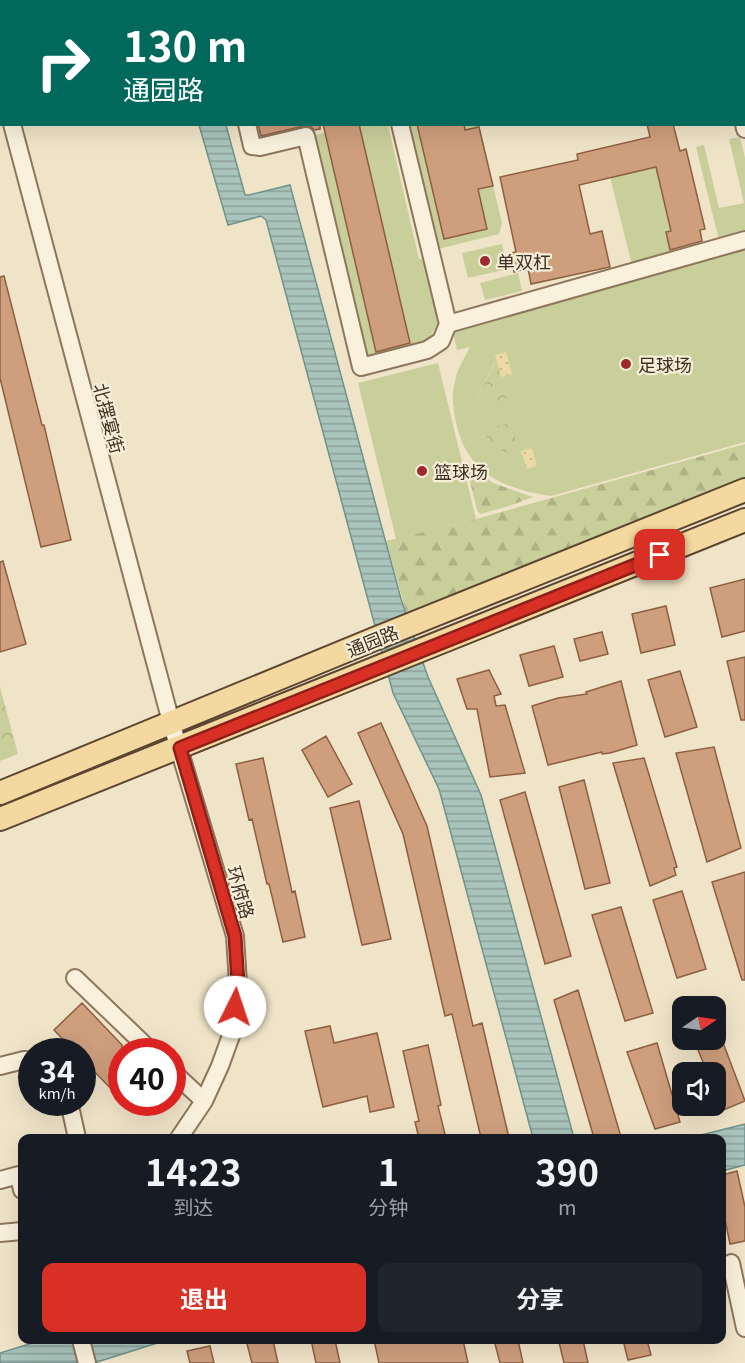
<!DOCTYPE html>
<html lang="zh">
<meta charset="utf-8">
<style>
body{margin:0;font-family:Georgia,"Noto Sans SC",serif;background:#20242c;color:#f1f3f6;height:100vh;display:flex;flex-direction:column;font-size:22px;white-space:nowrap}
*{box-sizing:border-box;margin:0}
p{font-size:20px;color:#9ea1a6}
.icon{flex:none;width:33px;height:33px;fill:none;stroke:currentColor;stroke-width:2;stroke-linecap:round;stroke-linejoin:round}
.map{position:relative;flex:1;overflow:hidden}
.details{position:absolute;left:18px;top:1134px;width:708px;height:210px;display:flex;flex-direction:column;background:#171b24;border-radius:12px;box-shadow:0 6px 24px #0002}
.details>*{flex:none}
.guide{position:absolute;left:0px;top:0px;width:746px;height:126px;box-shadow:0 6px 24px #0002;background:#00695c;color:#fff;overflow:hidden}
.needle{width:39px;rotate:77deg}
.tools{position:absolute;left:672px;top:996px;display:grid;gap:12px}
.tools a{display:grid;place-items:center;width:54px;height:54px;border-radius:12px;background:#171b24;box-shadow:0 6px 24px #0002;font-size:30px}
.speed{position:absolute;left:18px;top:1038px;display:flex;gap:12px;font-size:30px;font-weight:700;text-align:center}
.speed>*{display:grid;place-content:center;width:78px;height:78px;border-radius:50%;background:#171b24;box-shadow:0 6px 24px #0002;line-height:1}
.speed small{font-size:15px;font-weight:400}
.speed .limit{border:9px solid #d22;background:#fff;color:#111}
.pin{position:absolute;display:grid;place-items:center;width:51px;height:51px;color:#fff;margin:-26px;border-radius:12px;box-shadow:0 3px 9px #0006}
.me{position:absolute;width:66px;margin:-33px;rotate:4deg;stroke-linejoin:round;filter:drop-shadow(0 0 4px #0008)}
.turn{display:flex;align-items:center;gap:21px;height:126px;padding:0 24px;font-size:27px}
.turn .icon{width:78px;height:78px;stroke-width:2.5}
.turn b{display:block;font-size:42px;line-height:51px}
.eta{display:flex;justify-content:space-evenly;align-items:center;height:102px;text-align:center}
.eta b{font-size:36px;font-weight:700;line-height:42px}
.button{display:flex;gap:12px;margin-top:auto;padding:12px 24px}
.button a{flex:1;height:69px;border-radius:12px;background:#d93025;color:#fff;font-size:24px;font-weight:700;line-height:69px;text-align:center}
.button a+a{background:#20242c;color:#f1f3f6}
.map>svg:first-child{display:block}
.grass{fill:#c9cf9b;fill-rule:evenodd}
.forest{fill:url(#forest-firs)}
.sand{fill:url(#sand-dots)}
.park{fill:url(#park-crowns)}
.water{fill:url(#water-rules);stroke:#6f938a;stroke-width:1.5}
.building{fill:#cf9f7d;stroke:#8d5f41;stroke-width:1.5}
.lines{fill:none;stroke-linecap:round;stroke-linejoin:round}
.minor-casing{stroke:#8d765c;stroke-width:20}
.major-casing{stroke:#5b4430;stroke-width:26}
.minor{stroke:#faf1dc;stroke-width:16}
.major{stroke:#f3d9a0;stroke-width:22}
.route-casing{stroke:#8d1f18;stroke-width:15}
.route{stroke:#d93025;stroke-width:10}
.poi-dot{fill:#9e2a2b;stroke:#f7eed8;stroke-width:2}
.labels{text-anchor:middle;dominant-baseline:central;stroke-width:4.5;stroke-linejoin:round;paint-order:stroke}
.poi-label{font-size:18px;fill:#3d2e20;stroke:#f7eed8;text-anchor:start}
.street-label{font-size:18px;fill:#3d2e20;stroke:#f7eed8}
</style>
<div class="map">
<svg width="745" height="1363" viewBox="0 0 745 1363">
<defs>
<pattern id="forest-firs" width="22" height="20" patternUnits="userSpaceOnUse" patternTransform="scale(1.5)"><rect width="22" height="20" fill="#c9cf9b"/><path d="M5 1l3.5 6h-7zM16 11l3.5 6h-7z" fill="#aeb285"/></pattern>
<pattern id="sand-dots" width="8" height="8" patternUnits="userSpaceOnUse" patternTransform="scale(1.5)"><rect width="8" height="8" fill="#ecd9a5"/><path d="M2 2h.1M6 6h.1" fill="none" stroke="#cbbb8e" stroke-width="1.8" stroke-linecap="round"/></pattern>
<pattern id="park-crowns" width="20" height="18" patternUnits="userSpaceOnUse" patternTransform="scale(1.5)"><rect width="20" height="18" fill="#c9cf9b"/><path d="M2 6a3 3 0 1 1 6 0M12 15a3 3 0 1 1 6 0" fill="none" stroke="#aeb285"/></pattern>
<pattern id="water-rules" width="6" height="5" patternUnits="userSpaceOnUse" patternTransform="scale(1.5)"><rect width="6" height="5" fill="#a9c4bc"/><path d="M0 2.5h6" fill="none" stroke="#8ba098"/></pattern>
</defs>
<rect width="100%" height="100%" fill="#f0e4c8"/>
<!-- grass -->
<path class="grass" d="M359,125H388L419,259L429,257L443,314L424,348L363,364L308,137Z
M409,125H479L502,223L499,234L438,249Z
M740,137L745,158V234L719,240L696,147L704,145L719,208L744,203L729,139Z
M654,157L671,231L666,233L671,256L632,265L610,177Z
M502,244L508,269L468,278L462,253Z
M745,249V442L551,496C504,489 466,473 456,422C453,407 451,396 455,381C457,369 465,357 470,347L457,350L453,332ZM495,362L507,398L486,403L477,398Z
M518,273L522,291L485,300L480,283Z
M438,363L476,519L396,539L358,383Z"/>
<!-- forest -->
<path class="forest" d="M745,444V484L408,618L386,541L476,519Z
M468,464L493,483L533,497L509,506L480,514L477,510L466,465Z"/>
<!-- sand -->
<path class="sand" d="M506,352L512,374L501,377L495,355Z
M532,448L537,466L527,469L521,451Z"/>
<!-- park -->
<path class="park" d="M496,361L507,398C497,406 487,405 477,398Z
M511,422L521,461L484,440L495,427Z
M0,687L18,754L0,761Z"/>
<!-- water -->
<path class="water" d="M199,125H226L245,195H249L290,185L401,599L428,677L481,795L574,1138H533L439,789L393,693L266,220L261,216L228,225Z
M745,1124V1165L722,1171V1138H689Z
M42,1340H167L94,1363H0V1353Z"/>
<!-- building -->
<path class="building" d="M258,124H320V129L314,130L310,126H304L261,136Z
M323,124H359L410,343L376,352Z
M417,124H464L465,130L479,127L493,186L478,189L487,229L444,239Z
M647,124H673L680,151L686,149L705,229L700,230L702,241L670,250L666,232L671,231L656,167L579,185L590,234L602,231L610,267L531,284L528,268L514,272L510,253L516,252L500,177L578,160L577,154L650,137Z
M4,276L42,425H44L71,540L41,547L0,378V277Z
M3,561L26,644L0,652V562Z
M745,579V631L722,637L710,588Z
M666,606L675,645L641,653L632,614Z
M602,632L608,654L580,661L574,639Z
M554,646L563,677L529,686L520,655Z
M745,657V720H741L727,661Z
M489,670L501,694L494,696L496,706L505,705L525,773L490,777L477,709H467L457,679Z
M680,671L697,727L665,737L648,680Z
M621,681L637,745L610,753L602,754V752L548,765L532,706L558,698L587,694L586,692Z
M381,723L427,826L473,1026L482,1023L509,1138H481L452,1014L445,1016L403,834L358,733Z
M326,736L352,784L328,797L302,750Z
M714,747L741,848L707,862L676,753Z
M263,758L292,892L295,891L305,937L283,942L269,884H267L252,819L249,820L236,764Z
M644,758L677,867L674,868L676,875L650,886L613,763Z
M584,780L610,883L585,889L559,787Z
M525,792L571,956L545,964L500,800Z
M359,801L391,939L362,945L330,808Z
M745,872V980H742L712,882Z
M682,891L706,969L677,978L653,900Z
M621,907L653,1013L625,1021L592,915Z
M578,990L621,1137L594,1138L554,1000Z
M82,1003L122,1045V1100L82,1059V1052H75L54,1030Z
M330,1026L334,1043L377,1033L394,1107L370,1112L367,1096L323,1107L305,1031Z
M694,1040H722L745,1101L721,1111L716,1095V1072H707Z
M657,1043L680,1122L655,1129L627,1052Z
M428,1045L441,1105L438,1106L446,1138H419L415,1122L419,1121L403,1051Z
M737,1171L745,1207V1241L730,1244L722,1205V1175Z
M246,1340H273L278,1363H252Z
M311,1340H335L340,1363H316Z
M374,1340H463L468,1363H379Z
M494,1340H518L523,1363H500Z
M568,1340H583L588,1363H564L559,1342Z
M623,1340H647L651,1355L628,1360Z
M210,1346L214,1363H190L187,1351Z"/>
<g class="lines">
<defs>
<path id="minor" d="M672,0V2
M378,2L382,0
M744,96H745
M12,124L171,722L235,936L238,984L233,1030L220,1066L204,1101L179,1138
M247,124L252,146L260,147L306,136L361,367L427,350L441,341L448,324
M400,124L448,324L745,240
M744,124L745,129
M75,978L152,1052
M0,1066L24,1060L32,1061
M172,1071L204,1101
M69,1102L77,1138
M0,1180L19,1175L22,1190
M0,1233L22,1231
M731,1263L745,1328
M81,1340L87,1363"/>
<path id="major" d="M246,2L250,0
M0,77L2,76
M0,793L372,640L745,490
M0,819L745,520"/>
</defs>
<!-- minor casing -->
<use href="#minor" class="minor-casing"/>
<!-- major casing -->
<use href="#major" class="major-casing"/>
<!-- minor -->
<use href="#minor" class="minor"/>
<!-- major -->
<use href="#major" class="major"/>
</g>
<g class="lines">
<defs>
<path id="route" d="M235,1007L238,984L235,936L180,748L660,555"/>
</defs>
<!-- route casing -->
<use href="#route" class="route-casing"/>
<!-- route -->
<use href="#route" class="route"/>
</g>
<!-- markers -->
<g class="poi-dot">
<circle cx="485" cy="261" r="6"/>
<circle cx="626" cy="364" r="6"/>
<circle cx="422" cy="471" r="6"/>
</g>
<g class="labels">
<!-- poi labels -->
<g class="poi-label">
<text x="497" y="261">单双杠</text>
<text x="638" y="364">足球场</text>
<text x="434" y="471">篮球场</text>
</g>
<!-- street labels -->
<g class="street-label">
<text transform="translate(110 418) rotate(75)">北摆宴街</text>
<text transform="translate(372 640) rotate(-22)">通园路</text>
<text transform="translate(242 892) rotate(74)">环府路</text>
</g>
</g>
</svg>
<div class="tools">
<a><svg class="needle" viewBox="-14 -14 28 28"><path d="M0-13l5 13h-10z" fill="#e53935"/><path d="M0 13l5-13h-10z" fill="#9ea1a6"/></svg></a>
<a><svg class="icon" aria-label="sound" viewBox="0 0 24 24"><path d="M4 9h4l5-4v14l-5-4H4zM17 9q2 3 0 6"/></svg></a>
</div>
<div class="speed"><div>34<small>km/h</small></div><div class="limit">40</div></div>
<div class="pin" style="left:660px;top:555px;background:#d93025"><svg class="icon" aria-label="arrive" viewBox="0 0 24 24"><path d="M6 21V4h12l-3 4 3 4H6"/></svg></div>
<svg class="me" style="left:235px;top:1007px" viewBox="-20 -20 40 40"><circle r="19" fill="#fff"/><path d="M0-13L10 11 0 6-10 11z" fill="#d93025"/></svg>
<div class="guide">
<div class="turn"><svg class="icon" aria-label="right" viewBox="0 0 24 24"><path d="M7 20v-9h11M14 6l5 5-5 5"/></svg><div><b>130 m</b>通园路</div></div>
</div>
<section class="details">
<div class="eta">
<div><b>14:23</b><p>到达</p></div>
<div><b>1</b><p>分钟</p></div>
<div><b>390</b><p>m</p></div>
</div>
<div class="button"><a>退出</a><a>分享</a></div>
</section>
</div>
